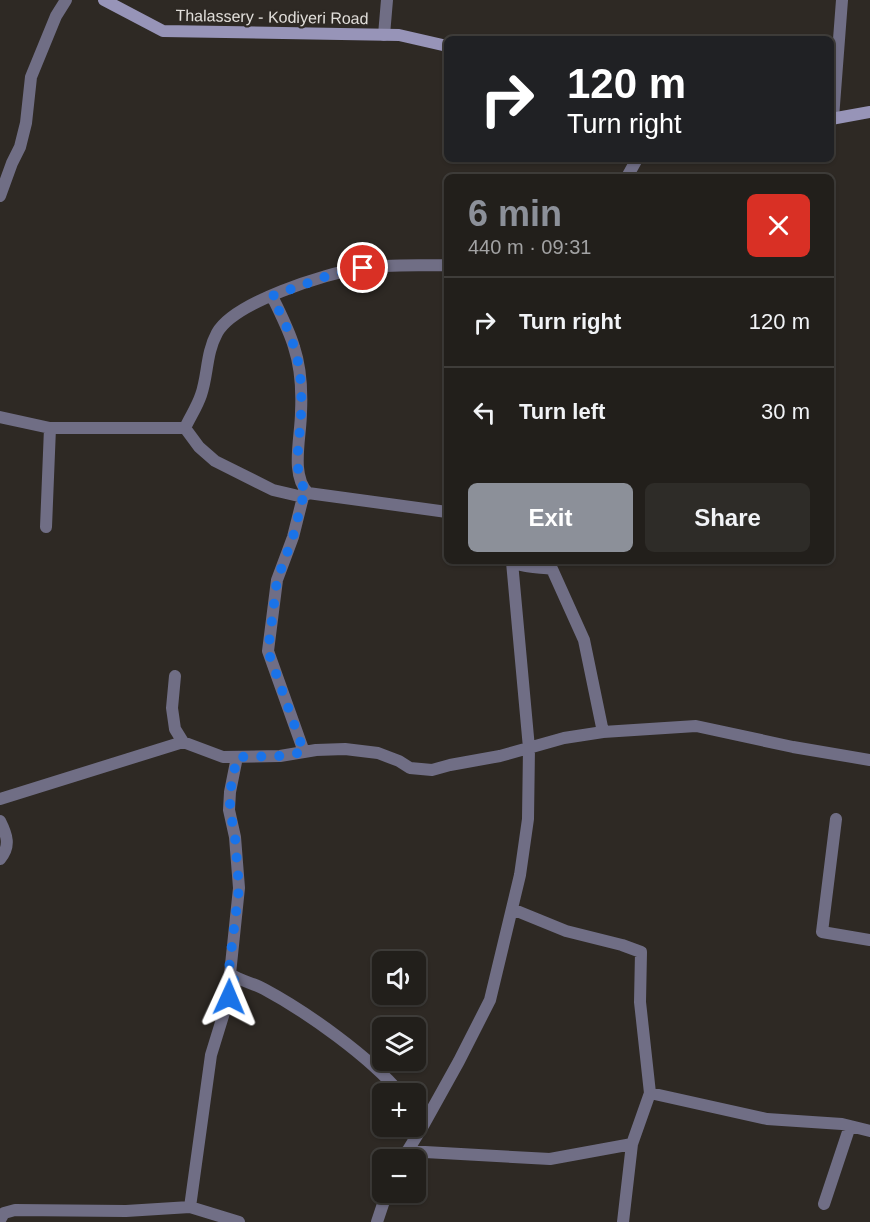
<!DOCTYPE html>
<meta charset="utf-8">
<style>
body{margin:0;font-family:Arial,sans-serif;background:#2e2c28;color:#f1f3f6;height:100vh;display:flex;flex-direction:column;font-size:22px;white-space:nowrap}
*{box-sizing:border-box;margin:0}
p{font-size:20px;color:#a2a2a3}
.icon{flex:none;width:33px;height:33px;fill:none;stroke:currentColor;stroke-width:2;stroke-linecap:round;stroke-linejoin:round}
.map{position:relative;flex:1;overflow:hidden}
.sheet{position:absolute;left:444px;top:174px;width:390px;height:390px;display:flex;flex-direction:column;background:#221f1b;border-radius:9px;box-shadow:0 2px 4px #0004,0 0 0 2px #3f3d3a}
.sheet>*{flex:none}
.guide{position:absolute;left:444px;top:36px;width:390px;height:126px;border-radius:9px;box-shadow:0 2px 4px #0004,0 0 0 2px #3f3d3a;background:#202124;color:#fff;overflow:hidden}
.controls{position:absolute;left:372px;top:951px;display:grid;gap:12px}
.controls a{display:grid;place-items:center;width:54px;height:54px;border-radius:9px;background:#221f1b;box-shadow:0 2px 4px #0004,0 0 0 2px #3f3d3a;font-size:30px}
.pin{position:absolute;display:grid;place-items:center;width:51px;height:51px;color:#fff;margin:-26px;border:3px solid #fff;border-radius:50%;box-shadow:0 2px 6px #0007}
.me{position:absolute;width:66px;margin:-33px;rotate:1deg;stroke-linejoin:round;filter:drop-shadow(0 0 4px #0008)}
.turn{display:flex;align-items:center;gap:21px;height:126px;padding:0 24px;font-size:27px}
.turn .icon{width:78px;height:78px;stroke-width:2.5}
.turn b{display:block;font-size:42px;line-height:51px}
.round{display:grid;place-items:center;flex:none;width:63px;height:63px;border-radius:9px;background:#2e2c28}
.head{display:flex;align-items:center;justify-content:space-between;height:102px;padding:0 24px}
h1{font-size:36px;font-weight:800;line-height:45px;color:#8c9099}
.button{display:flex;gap:12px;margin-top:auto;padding:12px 24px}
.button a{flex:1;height:69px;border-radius:9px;background:#8c9099;color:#fff;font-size:24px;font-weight:800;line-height:69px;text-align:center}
.button a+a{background:#2e2c28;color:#f1f3f6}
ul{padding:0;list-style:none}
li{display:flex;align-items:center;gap:18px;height:90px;padding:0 24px;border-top:2px solid #3f3d3a}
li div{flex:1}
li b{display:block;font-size:22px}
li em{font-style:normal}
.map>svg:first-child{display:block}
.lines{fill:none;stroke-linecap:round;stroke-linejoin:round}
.minor{stroke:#706e85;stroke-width:12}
.secondary{stroke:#9794b8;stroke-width:12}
.route{stroke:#1a73e8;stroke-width:10;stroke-dasharray:0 18}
.labels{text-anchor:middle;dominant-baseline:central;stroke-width:4.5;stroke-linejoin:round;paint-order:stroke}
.street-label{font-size:16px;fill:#e1deda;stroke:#2e2924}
</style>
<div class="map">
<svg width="870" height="1222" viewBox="0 0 870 1222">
<rect width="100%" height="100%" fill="#2e2924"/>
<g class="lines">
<!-- minor -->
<path class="minor" d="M384,35L387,0
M833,118L842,0
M627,177L637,159
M0,196L12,163L20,147L26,123L31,77L56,16L66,0
M272,296C280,313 289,330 294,347C301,368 302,391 301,412C301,437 290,475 308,493L447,512
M0,417L50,428H185L199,447L215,461L273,490L303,497
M185,428C190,417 197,407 201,395C208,375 206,353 217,333C234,302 325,274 360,268C388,264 419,266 447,265
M46,527L50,428
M175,676L172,708L175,729L183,742L223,757L280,756L316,750L345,749L378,753L399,761L410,768L432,770L450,765L500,756L564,738L603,732L584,640L552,569C540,567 522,568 512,561
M603,732L696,726L793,747L870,760
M304,752L268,651L277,580L293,537L303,497L307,494
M237,757L230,792L229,810L235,837L239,888L230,974C241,981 253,983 264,989C307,1012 370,1057 401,1094
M0,799L183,742
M836,819L822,932L870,940
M0,821C7,835 11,846 0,859
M512,909L566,931L622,945L641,952L640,1002L650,1093
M424,1124L459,1061L490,1000L520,875L528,819L529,748L512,562
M407,1151L550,1159L632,1144L650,1093L767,1119L842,1124L870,1131
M402,1160L424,1124L416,1111
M824,1204L850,1126
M190,1207L211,1055L235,977
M0,1220L4,1213L15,1210L126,1211L190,1207L239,1222
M377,1222L387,1192
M623,1222L632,1144"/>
<!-- secondary -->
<path class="secondary" d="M104,0L163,31L399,35L447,46
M831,119L870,112"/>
</g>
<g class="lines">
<!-- route -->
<path class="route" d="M229,997L235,977L230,974L229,969L239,888L235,837L230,810V792L237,757L280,756L304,752L268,651L277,580L293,537L303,497L308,493C290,475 301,437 301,412C302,391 301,368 294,347C289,330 280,313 272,296L333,274L363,268"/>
</g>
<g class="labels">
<!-- street labels -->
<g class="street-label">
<text transform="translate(272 17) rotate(1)">Thalassery - Kodiyeri Road</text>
</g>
</g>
</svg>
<div class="controls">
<a><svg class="icon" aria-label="sound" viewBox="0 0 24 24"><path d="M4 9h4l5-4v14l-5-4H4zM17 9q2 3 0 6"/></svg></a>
<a><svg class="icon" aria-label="layers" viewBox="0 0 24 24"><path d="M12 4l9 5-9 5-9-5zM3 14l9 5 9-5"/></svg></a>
<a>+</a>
<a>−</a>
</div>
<div class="pin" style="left:363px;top:268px;background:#d93025"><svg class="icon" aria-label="arrive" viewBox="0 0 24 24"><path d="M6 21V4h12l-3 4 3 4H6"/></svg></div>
<svg class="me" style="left:229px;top:997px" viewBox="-20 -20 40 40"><path d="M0-17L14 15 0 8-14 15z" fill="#1a73e8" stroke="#fff" stroke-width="4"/></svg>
<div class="guide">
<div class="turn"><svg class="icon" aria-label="right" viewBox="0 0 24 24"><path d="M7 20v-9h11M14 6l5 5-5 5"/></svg><div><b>120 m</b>Turn right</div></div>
</div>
<section class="sheet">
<div class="head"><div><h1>6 min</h1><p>440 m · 09:31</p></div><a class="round" style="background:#d93025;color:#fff"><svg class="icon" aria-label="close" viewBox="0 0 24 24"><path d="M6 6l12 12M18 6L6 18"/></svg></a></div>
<ul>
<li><svg class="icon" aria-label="right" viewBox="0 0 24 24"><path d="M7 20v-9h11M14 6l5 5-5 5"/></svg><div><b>Turn right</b></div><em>120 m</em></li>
<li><svg class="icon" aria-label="left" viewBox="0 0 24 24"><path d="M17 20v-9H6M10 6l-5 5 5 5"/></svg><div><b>Turn left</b></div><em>30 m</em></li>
</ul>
<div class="button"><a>Exit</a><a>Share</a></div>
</section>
</div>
